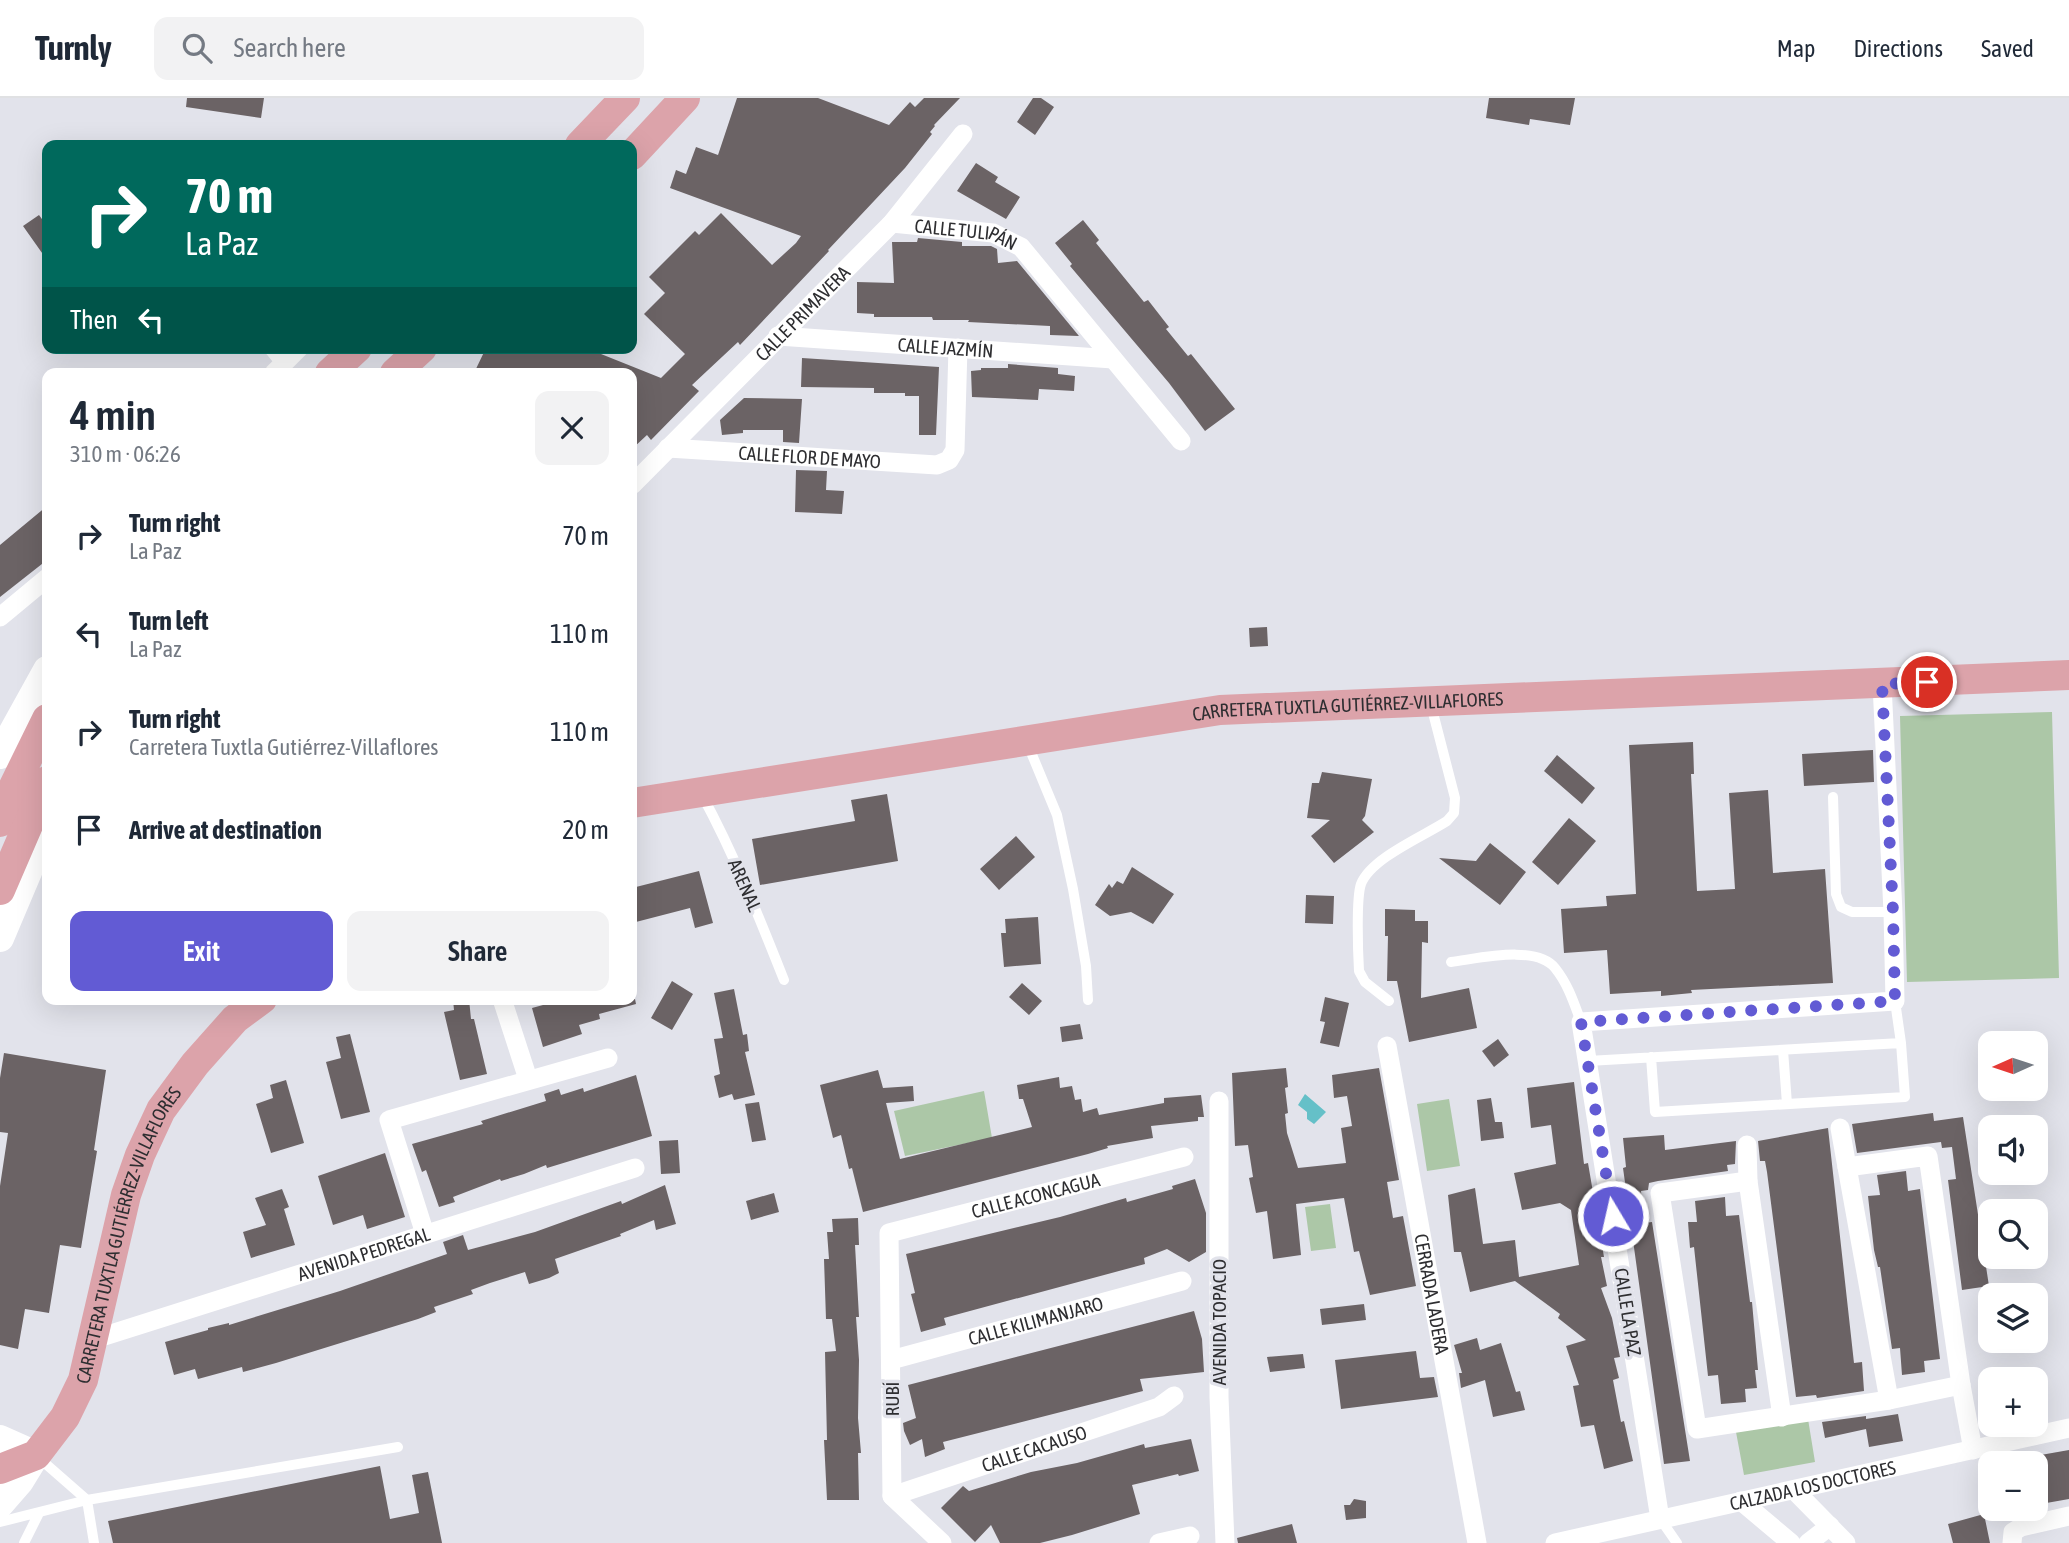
<!DOCTYPE html>
<meta charset="utf-8">
<style>
body{margin:0;font-family:"Asap Condensed",sans-serif;background:#f2f2f3;color:#1f2937;height:100vh;display:flex;flex-direction:column;font-size:26px;white-space:nowrap}
*{box-sizing:border-box;margin:0}
p{font-size:23px;color:#747a83}
.icon{flex:none;width:38px;height:38px;fill:none;stroke:currentColor;stroke-width:2;stroke-linecap:round;stroke-linejoin:round}
.map{position:relative;flex:1;overflow:hidden}
.details{position:absolute;left:42px;top:270px;width:595px;height:637px;display:flex;flex-direction:column;background:#fff;border-radius:14px;box-shadow:0 7px 28px #0002}
.details>*{flex:none}
.guide{position:absolute;left:42px;top:42px;width:595px;height:214px;border-radius:14px;box-shadow:0 7px 28px #0002;background:#00695c;color:#fff;overflow:hidden}
.needle{width:46px;rotate:267deg}
.tools{position:absolute;left:1978px;top:933px;display:grid;gap:14px}
.tools a{display:grid;place-items:center;width:70px;height:70px;border-radius:14px;background:#fff;box-shadow:0 7px 28px #0002;font-size:35px}
.pin{position:absolute;display:grid;place-items:center;width:60px;height:60px;color:#fff;margin:-30px;border:4px solid #fff;border-radius:50%;box-shadow:0 2px 7px #0007}
.me{position:absolute;width:77px;margin:-38px;rotate:351deg;stroke-linejoin:round;filter:drop-shadow(0 0 5px #0008)}
.turn{display:flex;align-items:center;gap:24px;height:147px;padding:0 28px;font-size:32px}
.turn .icon{width:91px;height:91px;stroke-width:2.5}
.turn b{display:block;font-size:49px;line-height:60px}
.then{display:flex;align-items:center;height:66px;padding:0 28px;background:#0003;gap:14px;font-size:26px}
.round{display:grid;place-items:center;flex:none;width:74px;height:74px;border-radius:14px;background:#f2f2f3}
.headline{display:flex;align-items:center;justify-content:space-between;height:119px;padding:0 28px}
h1{font-size:42px;font-weight:600;line-height:52px}
.primary-button{display:flex;gap:14px;margin-top:auto;padding:14px 28px}
.primary-button a{flex:1;height:80px;border-radius:14px;background:#625bd4;color:#fff;font-size:28px;font-weight:600;line-height:80px;text-align:center}
.primary-button a+a{background:#f2f2f3;color:#1f2937}
ul{padding:0;list-style:none}
li{display:flex;align-items:center;gap:21px;height:98px;padding:0 28px}
li div{flex:1}
li b{display:block;font-size:26px}
li em{font-style:normal}
header{display:flex;align-items:center;gap:42px;box-sizing:border-box;height:98px;padding:0 35px;background:#fff;border-bottom:2px solid #e0e1e3}
header strong{font-size:33px}
nav{display:flex;gap:38px;margin-inline-start:auto;font-size:24px}
.search{width:490px;height:63px;background:#f2f2f3;display:flex;align-items:center;gap:18px;box-sizing:border-box;padding:0 24px;border-radius:14px;color:#747a83;font-size:26px}
.map>svg:first-child{display:block}
.green{fill:#acc7a7}
.water{fill:#65c0c8}
.building{fill:#6b6365}
.lines{fill:none;stroke-linecap:round;stroke-linejoin:round}
.lane{stroke:#fff;stroke-width:10}
.street{stroke:#fff;stroke-width:19}
.secondary{stroke:#fff;stroke-width:28}
.primary{stroke:#dca3aa;stroke-width:30}
.route{stroke:#625bd4;stroke-width:12;stroke-dasharray:0 21.6}
.labels{text-anchor:middle;dominant-baseline:central;stroke-width:7;stroke-linejoin:round;paint-order:stroke}
.street-label{font-size:19px;fill:#2e2e31;stroke:#e2e3eb}
</style>
<header>
<strong>Turnly</strong>
<div class="search"><svg class="icon" aria-label="search" viewBox="0 0 24 24"><circle cx="10" cy="10" r="6"/><path d="M15 15l6 6"/></svg>Search here</div>
<nav><a>Map</a><a>Directions</a><a>Saved</a></nav>
</header>
<div class="map">
<svg width="2069" height="1445" viewBox="0 0 2069 1445">
<rect width="100%" height="100%" fill="#e2e3eb"/>
<!-- green -->
<path class="green" d="M2052,614L2059,880L1907,884L1900,618Z
M984,993L992,1040L905,1058L894,1013Z
M1449,1001L1460,1068L1427,1073L1417,1006Z
M1330,1106L1336,1150L1311,1153L1305,1109Z
M1808,1321L1815,1364L1744,1377L1736,1334Z"/>
<!-- water -->
<path class="water" d="M1305,996L1326,1014L1314,1026L1307,1021V1014L1298,1007Z"/>
<!-- building -->
<path class="building" d="M187,0H264L261,20L186,9Z
M737,0H818L889,27L910,4L915,9L924,0H960L934,27L935,28L930,34L932,36L905,70L828,152L829,153L740,247L738,244L692,287L699,293L651,342L647,337L632,351V275H474L486,250H586L661,280L685,256L644,216L665,195L649,179L695,133L699,137L721,115L772,167L796,145L801,138L670,90L676,72L686,76L696,49L718,57Z
M1033,0H1041L1054,9L1035,37L1017,24Z
M1489,0H1575L1570,27L1530,21L1529,27L1486,20Z
M976,65L998,79L995,84L1020,99L1006,121L957,93Z
M39,117L47,128V162L23,128Z
M1083,122L1099,142L1096,145L1144,204L1148,202L1169,229L1166,231L1188,258L1191,256L1235,311L1205,333L1169,285L1070,168L1072,166L1055,145Z
M918,140L962,144V148H991L997,151L998,165L1017,163L1079,238L1050,237V228L968,224L969,222H933L932,219H874V216L857,215V184L894,185L892,144H917Z
M802,260L939,269L936,337H919V298H905V295H874V290L801,289Z
M1008,266L1058,270V276L1075,278L1074,293L1039,291L1038,302L972,299L971,273L981,272V270H1008Z
M744,300L802,301L799,345L783,344V332H743V335L722,337L720,322Z
M796,372L827,373L826,392L844,393L842,416L795,414Z
M47,408V462L0,499V447Z
M1267,529L1268,548L1250,549L1249,530Z
M1693,644L1694,676H1691L1697,793L1735,791L1729,695L1768,692L1773,775L1825,771L1833,885L1691,892L1692,895L1661,898V893L1610,896L1607,852L1564,855L1561,811L1607,808L1606,798L1636,796L1629,647Z
M1873,652L1874,684L1804,688L1802,656Z
M1557,657L1595,690L1582,706L1544,673Z
M1322,674L1372,681L1365,718L1362,722L1374,734L1334,765L1311,738L1330,722L1307,720L1312,685H1319Z
M887,696L898,763L760,787L752,741L855,723L851,702Z
M1569,720L1596,743L1558,787L1532,764Z
M1016,738L1035,759L999,792L980,771Z
M1490,745L1526,774L1500,807L1439,760L1476,763Z
M1132,769L1174,796L1153,826L1131,814L1110,818L1095,807L1109,786L1112,790L1117,783L1123,786Z
M699,773L713,825L695,830L690,810L632,825V790Z
M1306,797L1334,798L1333,826L1305,825Z
M1385,811L1415,812V823H1428V845L1422,844L1421,900L1469,890L1477,930L1409,944L1397,883H1387L1388,838H1385Z
M1038,819L1041,866L1004,869L1001,835H1006L1005,821Z
M672,883L693,896L672,932L651,920Z
M1022,885L1042,903L1029,917L1009,899Z
M734,891L743,937L747,936L749,953L745,954L755,997L734,1002L732,996L719,1000L714,978L720,976L714,941L723,940L714,895Z
M1325,899L1349,905L1339,949L1320,945L1325,924L1320,923Z
M469,901L471,921H474L487,976L460,982L444,914L454,912L453,902Z
M553,901H635L636,906L599,916L600,921L579,927L582,936L543,949L532,910L554,904Z
M1080,926L1083,941L1062,944L1060,929Z
M350,936L370,1014L341,1021L326,964L341,960L336,939Z
M1498,941L1509,957L1494,969L1482,953Z
M4,955L106,972L94,1052L97,1053L81,1150L60,1147L49,1215L25,1211L18,1251L0,1247V1088L8,1035L0,1034V980Z
M1286,970L1288,989L1285,990L1288,1015L1285,1016L1287,1035L1298,1070L1346,1065L1341,1030L1352,1028L1347,998L1334,1000L1332,977L1379,970L1399,1082L1387,1084L1393,1120L1403,1118L1416,1188L1370,1197L1359,1153L1354,1154L1344,1100L1296,1106L1301,1157L1273,1161L1267,1113L1256,1115L1249,1080L1253,1079L1248,1047L1235,1048L1232,975Z
M878,972L883,990L913,988L914,1003L886,1005L900,1061L1032,1029L1023,1001H1019L1017,987L1059,979L1060,990L1072,988L1075,1002L1081,1001L1083,1014L1097,1010L1099,1017L1164,1005V1000L1201,997L1204,1019H1198V1023L1151,1028L1153,1040L1107,1048L1108,1050L1088,1056L863,1114L852,1070L849,1071L841,1037L833,1040L820,987Z
M636,977L652,1038L547,1070L546,1067L524,1076L501,1083L500,1081L453,1099L455,1104L439,1109L426,1072L422,1074L412,1046L483,1026L481,1023L546,1003L544,996L559,991L561,997L583,990L584,994Z
M286,982L304,1045L271,1055L256,1006L273,1000L270,987Z
M1574,984L1584,1066L1588,1065L1604,1159H1601L1607,1188L1601,1190L1612,1220L1620,1259L1614,1260L1619,1280L1613,1282L1621,1324L1624,1323L1633,1363L1604,1371L1594,1327L1581,1329L1573,1288L1579,1287L1566,1248L1586,1242L1558,1220L1560,1216L1515,1183L1470,1194L1461,1154H1454L1448,1097L1475,1090L1483,1146L1515,1142L1519,1179L1579,1167L1571,1112L1560,1105L1522,1112L1514,1075L1556,1066L1551,1027L1531,1030L1527,990Z
M1491,1000L1495,1024H1502L1504,1040L1481,1043L1477,1002Z
M759,1004L766,1042L752,1044L745,1006Z
M1933,1015L1934,1023L1963,1019L1989,1188L1962,1192L1948,1082L1956,1081L1952,1049L1942,1050L1941,1044L1857,1055L1852,1026Z
M1828,1030L1854,1265L1862,1264L1864,1293L1817,1300L1816,1297L1796,1299L1767,1074L1765,1063H1760L1758,1043Z
M1664,1037L1665,1052L1736,1043L1735,1066L1727,1067L1728,1073L1658,1083L1649,1085L1648,1092L1641,1093L1644,1125L1652,1124L1690,1363L1664,1366L1623,1070L1626,1069L1623,1040Z
M678,1042L680,1075L661,1076L659,1043Z
M385,1055L405,1119L367,1131L363,1117L333,1127L318,1078Z
M1906,1073L1908,1093L1920,1091L1940,1261L1924,1263L1925,1274L1902,1277L1900,1250L1892,1251L1880,1169H1878L1874,1152L1868,1098L1880,1097L1877,1077Z
M1195,1081L1206,1115V1154L1189,1164L1167,1151L1144,1160L1145,1166L944,1220L946,1227L921,1234L911,1196L915,1195L906,1156L1060,1119L1126,1100L1127,1104L1173,1091L1172,1088Z
M665,1087L676,1126L656,1132L654,1122L620,1136L621,1138L555,1161L559,1175L549,1180L529,1186L525,1174L490,1185L471,1192L473,1196L434,1209L436,1214L418,1221L276,1265L243,1274L242,1269L198,1281L195,1271L174,1277L165,1244L208,1232V1230L229,1225V1227L340,1193L447,1156L443,1144L463,1137L468,1152L535,1134L621,1103L622,1106Z
M282,1091L289,1109L284,1111L295,1147L251,1160L243,1134L266,1127L255,1100Z
M774,1095L779,1114L751,1122L746,1103Z
M1725,1099L1726,1118L1739,1117L1750,1204H1752L1758,1272H1755L1757,1290L1745,1291L1746,1304L1721,1306L1718,1277L1708,1278L1694,1149L1690,1150L1688,1124H1697L1695,1103Z
M858,1120L859,1147H855L859,1219H856L859,1262L858,1320L861,1355H858L859,1402H827L824,1342H827L825,1254L836,1253L832,1221H826L824,1161H829L827,1134H833L832,1121Z
M1364,1206L1366,1222L1322,1227L1320,1211Z
M1194,1213L1202,1241L1204,1274L1140,1281L1143,1293L943,1344L945,1351L925,1359L922,1341L910,1347L904,1333L903,1325L916,1320L908,1287Z
M1477,1240L1480,1252L1501,1245L1516,1294L1520,1293L1525,1312L1493,1319L1485,1282L1461,1290L1459,1275H1462L1454,1247Z
M1416,1253L1420,1280L1434,1279L1438,1299L1341,1311L1335,1262Z
M1303,1256L1305,1270L1270,1274L1267,1259Z
M1898,1316L1903,1343L1869,1349L1866,1331L1825,1340L1822,1324L1866,1318V1321Z
M1191,1341L1199,1373L1179,1378L1178,1376L1132,1387L1140,1416L1072,1437L1040,1445H1000L991,1427L975,1444L941,1410L963,1388L969,1393L1031,1374L1077,1365L1144,1346L1145,1350Z
M2069,1352V1401L2035,1407V1358Z
M380,1368L390,1421L419,1415L412,1377L428,1374L442,1445H113L108,1423Z
M1354,1401L1366,1403V1420L1346,1422L1344,1407H1350Z
M1984,1416L1990,1445H1953L1948,1426Z
M1292,1426L1297,1445H1238L1237,1440Z"/>
<g class="lines">
<!-- lane -->
<path class="lane" d="M268,250L282,267
M1028,647L1057,717L1073,791L1086,868L1088,902
M702,697C734,756 759,819 784,882
M1833,699L1836,796L1841,809L1852,814H1893
M1451,864C1477,861 1536,846 1555,870C1568,886 1574,905 1581,924
M1389,903L1365,884L1359,873C1358,856 1356,800 1361,786C1371,760 1424,738 1447,723L1454,715L1455,700L1431,607
M1783,952L1787,1006
M1651,959L1655,1014L1905,999L1901,945
M1588,963L1901,945L1895,903
M39,1360L87,1402L398,1349
M1661,1422L1677,1445
M0,1424L87,1402L94,1445
M24,1445L39,1415"/>
<!-- street -->
<g class="street">
<path id="s1" d="M892,125L993,135L1021,149L1181,343"/>
<path id="s2" d="M778,238L1113,261"/>
<path d="M274,275L299,250"/>
<path id="s3" d="M668,350L937,367L949,362L955,352L958,250"/>
<path id="s4" d="M632,387L892,125L963,36"/>
<path d="M0,519L47,480"/>
<path d="M502,901L528,981"/>
<path id="s5" d="M1387,948L1477,1445"/>
<path d="M1219,1003V1299L1225,1445"/>
<path d="M1840,1030L1889,1302"/>
<path d="M1747,1047L1748,1083L1782,1319"/>
<path d="M1847,1069L1928,1058L1961,1287L1973,1352"/>
<path d="M1748,1083L1660,1095L1697,1331L1889,1302L1961,1287"/>
<path d="M425,1136L389,1022L608,960"/>
<path id="s6" d="M92,1242L635,1070"/>
<path id="s7" d="M891,1262L1182,1183"/>
<path d="M1794,1392L1846,1445"/>
<path id="s8" d="M892,1398L1159,1309L1174,1298"/>
<path d="M1741,1403L1791,1445"/>
<path d="M1660,1421L1581,924L1895,903L1893,814L1882,586"/>
<path id="s9" d="M942,1445L892,1398L889,1135L1184,1059"/>
<path d="M1159,1445L1190,1438"/>
<path id="s10" d="M1555,1445L2069,1330"/>
<path d="M1808,1445L1830,1428"/>
<path d="M2012,1445L2013,1434L2021,1429L2069,1418"/>
</g>
<!-- secondary -->
<path class="secondary" d="M0,657L47,572
M0,840L47,729
M0,1341L36,1357L20,1383L0,1406"/>
<!-- primary -->
<g class="primary">
<path d="M580,47L625,0"/>
<path d="M632,57L685,0"/>
<path d="M330,275L357,250"/>
<path d="M395,275L422,250"/>
<path id="s11" d="M632,705L1220,612L2069,577"/>
<path d="M0,724L11,694L47,621"/>
<path d="M0,792L47,683"/>
<path id="s12" d="M0,1371L36,1357L65,1319L83,1282L126,1097L140,1057L161,1012L195,966L235,921L262,901"/>
</g>
</g>
<g class="lines">
<!-- route -->
<path class="route" d="M1613,1118L1581,924L1895,903L1893,814L1882,586L1927,584"/>
</g>
<g class="labels">
<!-- street labels -->
<g class="street-label">
<text stroke="none"><textPath href="#s1" startOffset="75">CALLE TULIPÁN</textPath></text>
<text stroke="none"><textPath href="#s4" startOffset="242">CALLE PRIMAVERA</textPath></text>
<text stroke="none"><textPath href="#s2" startOffset="168">CALLE JAZMÍN</textPath></text>
<text stroke="none"><textPath href="#s3" startOffset="142">CALLE FLOR DE MAYO</textPath></text>
<text stroke="none"><textPath href="#s11" startOffset="723">CARRETERA TUXTLA GUTIÉRREZ-VILLAFLORES</textPath></text>
<text transform="translate(745 787) rotate(66)">ARENAL</text>
<text stroke="none"><textPath href="#s9" startOffset="483">CALLE ACONCAGUA</textPath></text>
<text stroke="none"><textPath href="#s12" startOffset="280">CARRETERA TUXTLA GUTIÉRREZ-VILLAFLORES</textPath></text>
<text stroke="none"><textPath href="#s6" startOffset="285">AVENIDA PEDREGAL</textPath></text>
<text stroke="none"><textPath href="#s5" startOffset="252">CERRADA LADERA</textPath></text>
<text transform="translate(1628 1214) rotate(81)">CALLE LA PAZ</text>
<text stroke="none"><textPath href="#s7" startOffset="150">CALLE KILIMANJARO</textPath></text>
<text transform="translate(1219 1224) rotate(-90)">AVENIDA TOPACIO</text>
<text transform="translate(892 1301) rotate(-90)">RUBÍ</text>
<text stroke="none"><textPath href="#s8" startOffset="150">CALLE CACAUSO</textPath></text>
<text stroke="none"><textPath href="#s10" startOffset="264">CALZADA LOS DOCTORES</textPath></text>
</g>
</g>
</svg>
<div class="tools">
<a><svg class="needle" viewBox="-14 -14 28 28"><path d="M0-13l5 13h-10z" fill="#e53935"/><path d="M0 13l5-13h-10z" fill="#747a83"/></svg></a>
<a><svg class="icon" aria-label="sound" viewBox="0 0 24 24"><path d="M4 9h4l5-4v14l-5-4H4zM17 9q2 3 0 6"/></svg></a>
<a><svg class="icon" aria-label="search" viewBox="0 0 24 24"><circle cx="10" cy="10" r="6"/><path d="M15 15l6 6"/></svg></a>
<a><svg class="icon" aria-label="layers" viewBox="0 0 24 24"><path d="M12 4l9 5-9 5-9-5zM3 14l9 5 9-5"/></svg></a>
<a>+</a>
<a>−</a>
</div>
<div class="pin" style="left:1927px;top:584px;background:#d93025"><svg class="icon" aria-label="arrive" viewBox="0 0 24 24"><path d="M6 21V4h12l-3 4 3 4H6"/></svg></div>
<svg class="me" style="left:1613px;top:1118px" viewBox="-20 -20 40 40"><circle r="17" fill="#625bd4" stroke="#fff" stroke-width="3"/><path d="M0-11L8 9 0 5-8 9z" fill="#fff"/></svg>
<div class="guide">
<div class="turn"><svg class="icon" aria-label="right" viewBox="0 0 24 24"><path d="M7 20v-9h11M14 6l5 5-5 5"/></svg><div><b>70 m</b>La Paz</div></div>
<div class="then">Then<svg class="icon" aria-label="left" viewBox="0 0 24 24"><path d="M17 20v-9H6M10 6l-5 5 5 5"/></svg></div>
</div>
<section class="details">
<div class="headline"><div><h1>4 min</h1><p>310 m · 06:26</p></div><a class="round"><svg class="icon" aria-label="close" viewBox="0 0 24 24"><path d="M6 6l12 12M18 6L6 18"/></svg></a></div>
<ul>
<li><svg class="icon" aria-label="right" viewBox="0 0 24 24"><path d="M7 20v-9h11M14 6l5 5-5 5"/></svg><div><b>Turn right</b><p>La Paz</p></div><em>70 m</em></li>
<li><svg class="icon" aria-label="left" viewBox="0 0 24 24"><path d="M17 20v-9H6M10 6l-5 5 5 5"/></svg><div><b>Turn left</b><p>La Paz</p></div><em>110 m</em></li>
<li><svg class="icon" aria-label="right" viewBox="0 0 24 24"><path d="M7 20v-9h11M14 6l5 5-5 5"/></svg><div><b>Turn right</b><p>Carretera Tuxtla Gutiérrez-Villaflores</p></div><em>110 m</em></li>
<li><svg class="icon" aria-label="arrive" viewBox="0 0 24 24"><path d="M6 21V4h12l-3 4 3 4H6"/></svg><div><b>Arrive at destination</b></div><em>20 m</em></li>
</ul>
<div class="primary-button"><a>Exit</a><a>Share</a></div>
</section>
</div>
